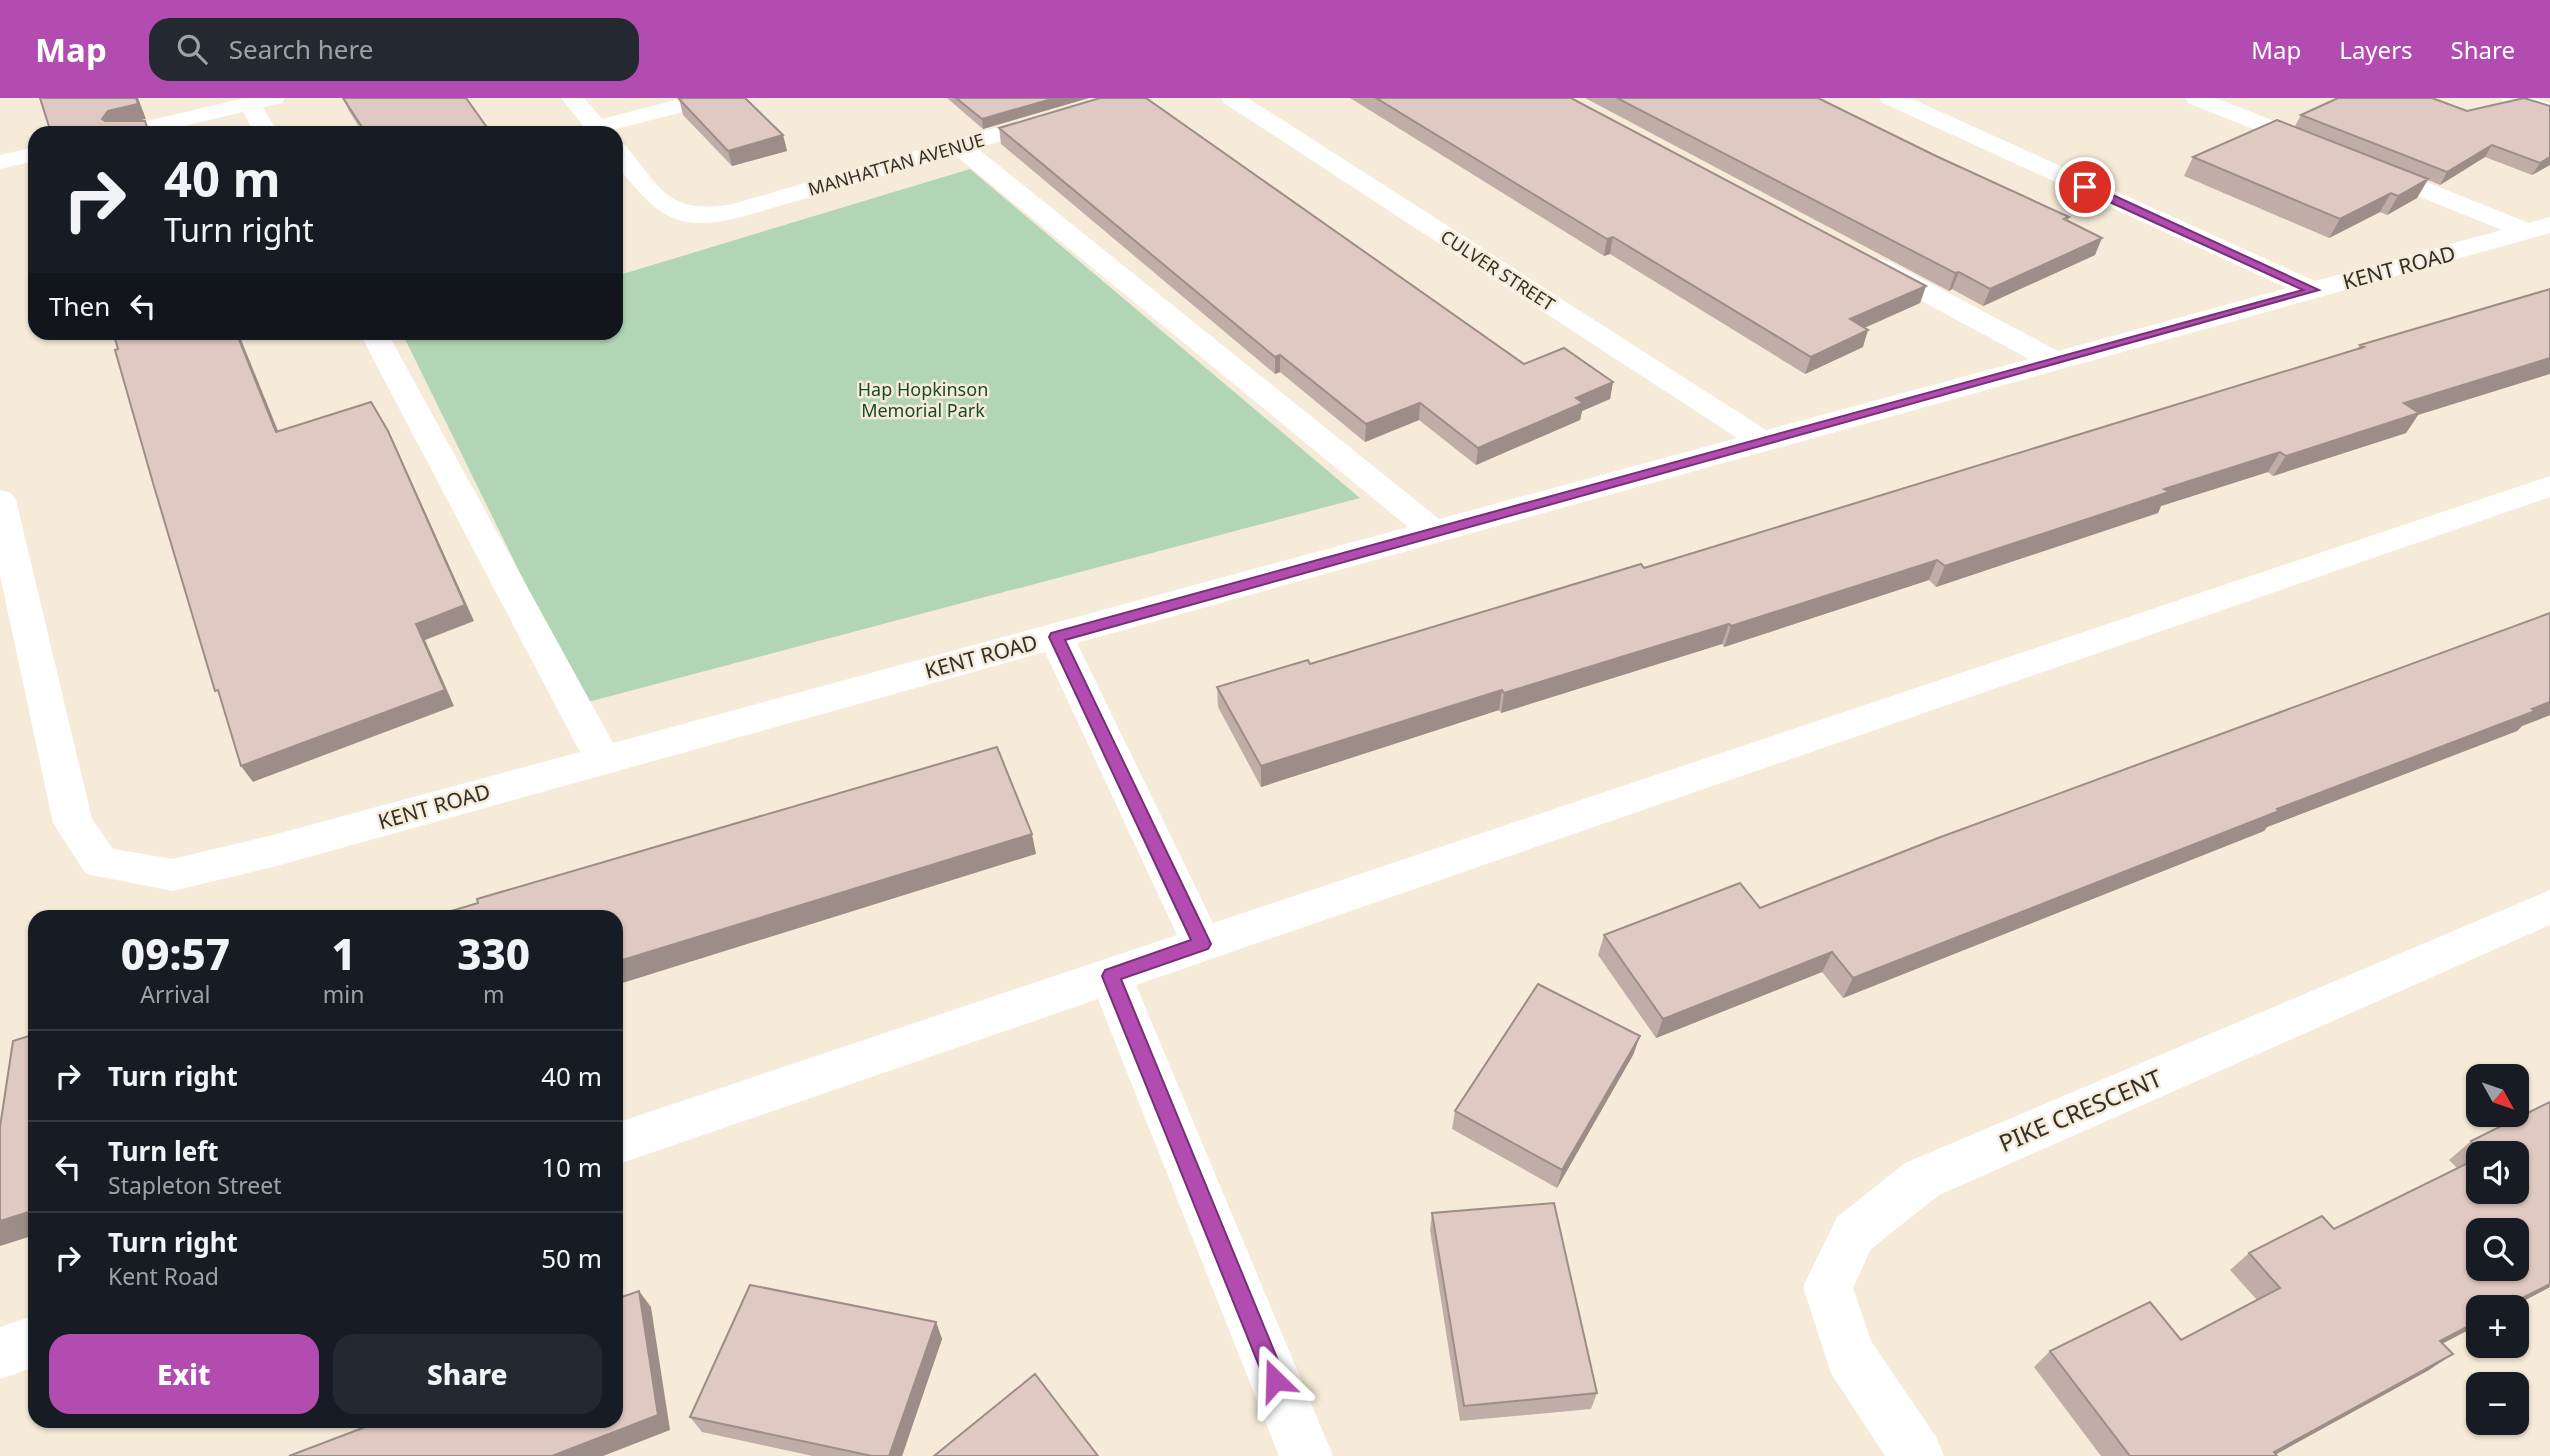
<!DOCTYPE html>
<meta charset="utf-8">
<style>
body{margin:0;font-family:"Noto Sans",sans-serif;background:#242831;color:#f1f3f6;height:100vh;display:flex;flex-direction:column;font-size:26px;white-space:nowrap}
*{box-sizing:border-box;margin:0}
p{font-size:23px;color:#9ea1a6}
.icon{flex:none;width:38px;height:38px;fill:none;stroke:currentColor;stroke-width:2;stroke-linecap:round;stroke-linejoin:round}
.map{position:relative;flex:1;overflow:hidden}
.details{position:absolute;left:28px;top:812px;width:595px;height:518px;display:flex;flex-direction:column;background:#171b24;border-radius:21px;box-shadow:0 2px 5px #0004}
.details>*{flex:none}
.top-card{position:absolute;left:28px;top:28px;width:595px;height:214px;border-radius:21px;box-shadow:0 2px 5px #0004;background:#171b24;color:#f1f3f6;overflow:hidden}
.needle{width:46px;rotate:130deg}
.fabs{position:absolute;left:2466px;top:966px;display:grid;gap:14px}
.fabs a{display:grid;place-items:center;width:63px;height:63px;border-radius:14px;background:#171b24;box-shadow:0 2px 5px #0004;font-size:35px}
.pin{position:absolute;display:grid;place-items:center;width:60px;height:60px;color:#fff;margin:-30px;border:4px solid #fff;border-radius:50%;box-shadow:0 2px 7px #0007}
.me{position:absolute;width:77px;margin:-38px;rotate:338deg;stroke-linejoin:round;filter:drop-shadow(0 0 5px #0008)}
.turn{display:flex;align-items:center;gap:24px;height:147px;padding:0 21px;font-size:32px}
.turn .icon{width:91px;height:91px;stroke-width:2.5}
.turn b{display:block;font-size:49px;line-height:60px}
.then{display:flex;align-items:center;height:66px;padding:0 21px;background:#0003;gap:14px;font-size:26px}
.eta{display:flex;justify-content:space-evenly;align-items:center;height:119px;text-align:center}
.eta b{font-size:42px;font-weight:800;line-height:49px}
.primary-button{display:flex;gap:14px;margin-top:auto;padding:14px 21px}
.primary-button a{flex:1;height:80px;border-radius:21px;background:#b24cb1;color:#fff;font-size:28px;font-weight:800;line-height:80px;text-align:center}
.primary-button a+a{background:#242831;color:#f1f3f6}
ul{padding:0;list-style:none}
li{display:flex;align-items:center;gap:21px;height:91px;padding:0 21px;border-top:2px solid #363941}
li div{flex:1}
li b{display:block;font-size:26px}
li em{font-style:normal}
header{display:flex;align-items:center;gap:42px;box-sizing:border-box;height:98px;padding:0 35px;background:#b24cb1;color:#fff}
header strong{font-size:33px}
nav{display:flex;gap:38px;margin-inline-start:auto;font-size:24px}
.search{width:490px;height:63px;background:#242831;display:flex;align-items:center;gap:18px;box-sizing:border-box;padding:0 24px;border-radius:21px;color:#9ea1a6;font-size:26px}
.map>svg:first-child{display:block}
.green{fill:#b2d6b5}
.lines{fill:none;stroke-linecap:round;stroke-linejoin:round}
.minor{fill:#fff;fill-rule:evenodd}
.wall{fill:#c1ada7;fill-rule:evenodd}
.shaded-wall{fill:#9d8d88}
.building{fill:#e0c9c2;stroke:#9d8d88;stroke-width:2;fill-rule:evenodd}
.route{fill:#b24cb1;stroke:#743173;stroke-width:2}
.labels{text-anchor:middle;dominant-baseline:central;stroke-width:5;stroke-linejoin:round;paint-order:stroke}
.far-street-label{font-size:18px;fill:#332f28;stroke:#f6ebd8}
.far-park-label{font-size:18px;fill:#154c21;stroke:#f6ebd8}
.street-label{font-size:21px;fill:#332f28;stroke:#f6ebd8}
.near-street-label{font-size:24px;fill:#332f28;stroke:#f6ebd8}
</style>
<header>
<strong>Map</strong>
<div class="search"><svg class="icon" aria-label="search" viewBox="0 0 24 24"><circle cx="10" cy="10" r="6"/><path d="M15 15l6 6"/></svg>Search here</div>
<nav><a>Map</a><a>Layers</a><a>Share</a></nav>
</header>
<div class="map">
<svg width="2550" height="1358" viewBox="0 0 2550 1358">
<rect width="100%" height="100%" fill="#f6ebd8"/>
<!-- green -->
<path class="green" d="M970,71L1360,400L584,605L405,241L426,234H616V178Z"/>
<g class="lines">
<!-- minor -->
<path class="minor" d="M245,0H285L282,5L263,9L278,35H254L243,14L155,35H113L117,30Z
M561,0H584L602,21L683,0H721L718,5L612,32L614,35H589Z
M1098,0H1134L1131,5L977,50L1439,421L1737,340L1224,5L1221,0H1248L1766,332L2029,261L1870,175L1866,169L1870,163L1879,161L1888,163L2058,253L2287,190L1883,5L1880,0H1910L2315,183L2502,132L2365,77L2362,72L2365,67L2374,65L2383,67L2529,125L2550,119V135L1077,545L1213,825L2550,378V399L1136,887L1333,1358H1279L1098,901L616,1067V1025L1177,837L1045,554L273,769L173,793L86,776L53,725L0,477V392L11,395L16,402L92,721L113,751L173,761L273,737L580,654L359,234H387L613,645L1408,429L955,57L745,118C675,136 659,119 616,67V45L625,47C662,92 668,117 733,106Z
M2185,0H2216L2319,41L2323,46L2319,51L2311,53L2303,51L2188,5Z
M2501,0H2534L2550,5V20L2504,5Z
M35,49V63L0,71V57Z
M2550,792V827L1939,1097L1871,1151L1853,1190L1871,1243L1936,1339L1944,1358H1885L1831,1275L1803,1189L1837,1119L1905,1065Z
M35,1217V1269L0,1281V1229Z"/>
</g>
<!-- wall -->
<path class="wall" d="M343,0L491,35H363L349,13Z
M947,0H1089L983,31Z
M1350,0H1571L1926,188L1920,205L1864,230L1863,249L1805,276L1610,156L1604,158Z
M1585,0H1818L1936,58L2069,119L2068,123L2095,157L1983,208L1952,191L1949,193Z
M2432,0L2550,67L2532,77L2485,59L2440,87L2428,82L2417,100L2387,117L2380,114L2329,140L2184,78L2193,59L2295,28L2301,17Z
M679,1L783,37L787,53L732,68L683,17Z
M999,30L1524,266L1613,284L1610,301L1582,313L1580,322L1476,367L1419,322L1365,344L1280,274L1275,276L1001,46Z
M2550,191L2418,317L2406,335L2273,378L2268,374L2161,408L2158,415L1936,489L1929,482L1724,549L1722,546L1501,615L1499,612L1261,689L1218,609L1217,589L1310,566L1644,470L2357,251L2360,247Z
M2550,515V617L2522,628L2517,633L2267,729L2264,733L1843,900L1822,874L1656,940L1598,857L1604,837L1760,810Z
M1640,938L1633,957L1557,1090L1452,1031L1455,1013Z
M2550,1004V1189L2512,1209H2478V1227L2443,1245L2429,1272L2276,1356L2277,1358H2101L2034,1269L2050,1253L2181,1242L2257,1202L2230,1172L2249,1155L2334,1131L2457,1070L2449,1062L2471,1043ZM2478,1055H2516L2478,1094Z
M1432,1115L1597,1295L1591,1311L1460,1323L1430,1132Z
M936,1224L942,1241L902,1358H813L702,1334L690,1319Z"/>
<!-- shaded-wall -->
<path class="shaded-wall" d="M136,0H138L146,21L116,27L110,35L102,21L108,13Z
M1055,0H1089L983,31L982,21Z
M783,37L787,53L732,68L728,53Z
M2492,47L2485,59L2440,87L2447,74Z
M2550,59V67L2532,77L2540,65Z
M2428,81L2417,100L2387,117L2398,98Z
M2391,95L2380,114L2329,140L2340,121Z
M1613,139L1610,156L1604,158L1607,141Z
M2102,140L2095,157L1983,208L1990,191Z
M1959,174L1952,191L1949,193L1955,175Z
M1926,188L1920,205L1844,239L1850,221Z
M1868,232L1863,249L1805,276L1811,259Z
M236,234H238L285,350L276,334Z
M1280,257V274L1275,276V259Z
M2550,260V276L2418,317L2406,335L2273,378L2286,358L2404,305Z
M1613,284L1610,301L1582,313L1580,322L1476,367L1478,350L1576,300Z
M1420,305L1419,322L1365,344L1366,326Z
M388,333L396,349L474,523L425,542L454,608L253,684L241,668L416,526Z
M2280,354L2268,374L2161,408L2158,415L1936,489L1945,468L2164,391Z
M1937,462L1929,482L1724,549L1731,528Z
M1729,526L1722,546L1501,615L1504,595Z
M1502,592L1499,612L1261,689V668Z
M2550,604V617L2522,628L2517,633L2267,729L2264,733L1843,900L1853,880L2277,711Z
M1032,736L1036,756L616,887V864Z
M1832,854L1822,874L1656,940L1663,921Z
M1640,938L1633,957L1557,1090L1562,1072Z
M35,1112V1137L0,1148V1123Z
M2550,1186V1189L2512,1209H2504Z
M639,1193L651,1209L670,1332L603,1358H552Z
M2478,1223V1227L2417,1259L2440,1243Z
M936,1224L942,1241L902,1358H889Z
M2453,1256L2429,1272L2273,1358L2274,1354Z"/>
<!-- building -->
<path class="building" d="M40,0H136L138,6L108,13L102,21L105,23H145L149,35H51Z
M343,0H466L491,35H366Z
M684,0H745L783,37L728,53L679,1Z
M956,0H1055L982,21Z
M1100,0H1146L1524,266L1564,250L1613,284L1576,300L1583,305L1478,350L1420,305L1366,326L1280,257L1275,259L999,30Z
M1376,0H1571L1926,188L1850,221L1868,232L1811,259L1613,139L1607,141Z
M1617,0H1818L1936,58L2069,119L2064,121L2102,140L1990,191L1959,174L1955,175Z
M2338,0H2432L2467,13L2524,0L2550,8V59L2540,65L2492,47L2447,74L2301,17Z
M2277,22L2428,81L2398,98L2391,95L2340,121L2193,59Z
M2550,191V260L2404,305L2419,315L2286,358L2280,354L2164,391L2169,394L1945,468L1937,462L1731,528L1729,526L1504,595L1502,592L1261,668L1217,589L1308,562L1310,566L1641,466L1644,470L2364,249L2360,247Z
M113,234H236L276,334L371,304L388,333L465,507L416,526L445,592L241,668L218,592L215,593L153,385L115,252L118,251Z
M2550,515V604L2532,611L2535,613L2277,711L2279,713L1853,880L1832,854L1663,921L1604,837L1740,785L1760,810L1938,740Z
M997,649L1032,736L616,864V819H431L478,805L477,801Z
M1538,886L1640,938L1562,1072L1455,1013Z
M35,936V1112L0,1123V1029L13,943Z
M2550,1004V1186L2504,1209H2478V1223L2440,1243L2453,1256L2274,1354L2277,1358H2130L2050,1253L2150,1204L2181,1242L2280,1190L2249,1155L2322,1118L2334,1131L2478,1060V1094H2516V1055H2483L2471,1043ZM2478,1132H2516V1171H2478Z
M1554,1105L1597,1295L1464,1308L1432,1115Z
M750,1187L936,1224L889,1358H872L690,1319Z
M639,1193L658,1317L552,1358H289L381,1323H616V1201Z
M1035,1276L1098,1358H934Z"/>
<!-- route -->
<path class="route" d="M2081,86H2089L2319,192L1065,542L1211,846L1208,851L1121,881L1286,1282L1283,1290L1275,1293L1268,1290L1102,878L1105,872L1191,842L1049,539L1051,535L2303,192L2081,91Z"/>
<g class="labels">
<!-- far-street labels -->
<g class="far-street-label">
<text transform="translate(896 66) rotate(-16)">MANHATTAN AVENUE</text>
<text transform="translate(1498 172) rotate(33)">CULVER STREET</text>
</g>
<!-- far-park labels -->
<g class="far-park-label">
<text x="923" y="291">Hap Hopkinson<tspan x="923" dy="21">Memorial Park</tspan></text>
</g>
<!-- street labels -->
<g class="street-label">
<text transform="translate(2399 169) rotate(-15)">KENT ROAD</text>
<text transform="translate(981 558) rotate(-15)">KENT ROAD</text>
<text transform="translate(434 708) rotate(-16)">KENT ROAD</text>
</g>
<!-- near-street labels -->
<g class="near-street-label">
<text transform="translate(2080 1012) rotate(-23)">PIKE CRESCENT</text>
</g>
</g>
</svg>
<div class="fabs">
<a><svg class="needle" viewBox="-14 -14 28 28"><path d="M0-13l5 13h-10z" fill="#e53935"/><path d="M0 13l5-13h-10z" fill="#9ea1a6"/></svg></a>
<a><svg class="icon" aria-label="sound" viewBox="0 0 24 24"><path d="M4 9h4l5-4v14l-5-4H4zM17 9q2 3 0 6"/></svg></a>
<a><svg class="icon" aria-label="search" viewBox="0 0 24 24"><circle cx="10" cy="10" r="6"/><path d="M15 15l6 6"/></svg></a>
<a>+</a>
<a>−</a>
</div>
<div class="pin" style="left:2085px;top:89px;background:#d93025"><svg class="icon" aria-label="arrive" viewBox="0 0 24 24"><path d="M6 21V4h12l-3 4 3 4H6"/></svg></div>
<svg class="me" style="left:1275px;top:1282px" viewBox="-20 -20 40 40"><path d="M0-17L14 15 0 8-14 15z" fill="#b24cb1" stroke="#fff" stroke-width="4"/></svg>
<div class="top-card">
<div class="turn"><svg class="icon" aria-label="right" viewBox="0 0 24 24"><path d="M7 20v-9h11M14 6l5 5-5 5"/></svg><div><b>40 m</b>Turn right</div></div>
<div class="then">Then<svg class="icon" aria-label="left" viewBox="0 0 24 24"><path d="M17 20v-9H6M10 6l-5 5 5 5"/></svg></div>
</div>
<section class="details">
<div class="eta">
<div><b>09:57</b><p>Arrival</p></div>
<div><b>1</b><p>min</p></div>
<div><b>330</b><p>m</p></div>
</div>
<ul>
<li><svg class="icon" aria-label="right" viewBox="0 0 24 24"><path d="M7 20v-9h11M14 6l5 5-5 5"/></svg><div><b>Turn right</b></div><em>40 m</em></li>
<li><svg class="icon" aria-label="left" viewBox="0 0 24 24"><path d="M17 20v-9H6M10 6l-5 5 5 5"/></svg><div><b>Turn left</b><p>Stapleton Street</p></div><em>10 m</em></li>
<li><svg class="icon" aria-label="right" viewBox="0 0 24 24"><path d="M7 20v-9h11M14 6l5 5-5 5"/></svg><div><b>Turn right</b><p>Kent Road</p></div><em>50 m</em></li>
</ul>
<div class="primary-button"><a>Exit</a><a>Share</a></div>
</section>
</div>
